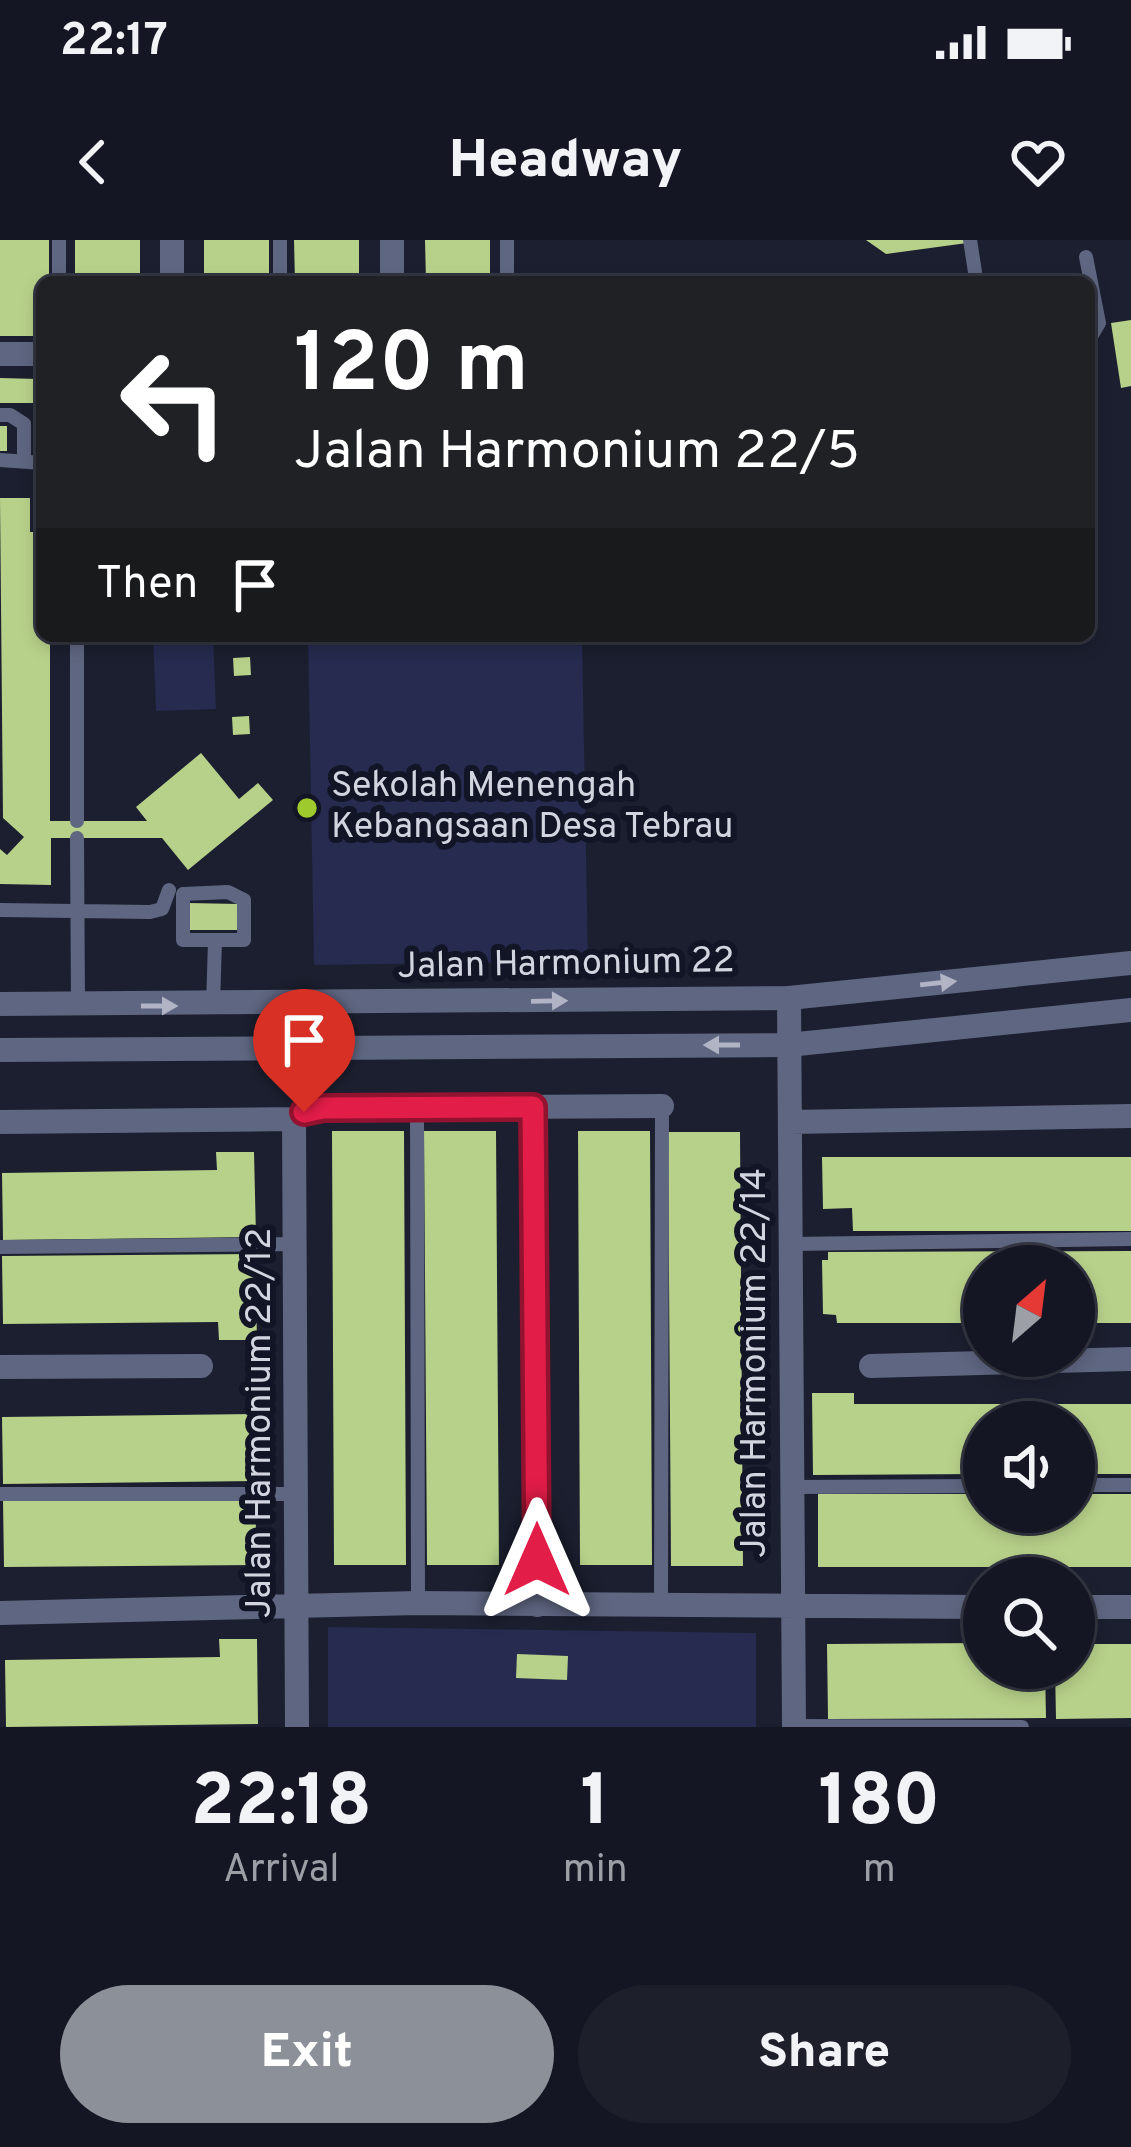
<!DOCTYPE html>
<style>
body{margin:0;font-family:Overpass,sans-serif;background:#1d202b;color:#f1f3f6;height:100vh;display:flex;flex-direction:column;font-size:45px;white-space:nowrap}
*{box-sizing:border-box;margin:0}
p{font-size:39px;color:#9d9fa6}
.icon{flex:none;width:66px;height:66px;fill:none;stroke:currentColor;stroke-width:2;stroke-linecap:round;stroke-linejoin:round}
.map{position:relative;height:1487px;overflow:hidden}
.side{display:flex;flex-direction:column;background:#141723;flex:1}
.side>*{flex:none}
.top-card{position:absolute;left:36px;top:36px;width:1059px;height:366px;border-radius:18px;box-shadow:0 6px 18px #0003,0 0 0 3px #333641;background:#202124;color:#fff;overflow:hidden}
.needle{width:78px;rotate:28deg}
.fabs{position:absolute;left:963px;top:1005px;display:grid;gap:24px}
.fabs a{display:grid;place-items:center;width:132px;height:132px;border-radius:50%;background:#141723;box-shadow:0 6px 18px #0003,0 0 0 3px #333641;font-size:60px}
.pin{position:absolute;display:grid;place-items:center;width:102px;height:102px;color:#fff;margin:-123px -51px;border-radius:50% 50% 50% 0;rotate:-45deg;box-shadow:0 0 12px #0007}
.pin .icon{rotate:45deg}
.me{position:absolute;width:132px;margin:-66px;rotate:0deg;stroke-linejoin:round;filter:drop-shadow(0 0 9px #0008)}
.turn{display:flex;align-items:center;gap:42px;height:252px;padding:0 60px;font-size:54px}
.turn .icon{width:156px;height:156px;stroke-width:2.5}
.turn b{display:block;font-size:84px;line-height:102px}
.then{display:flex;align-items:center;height:114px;padding:0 60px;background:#0003;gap:24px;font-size:45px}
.eta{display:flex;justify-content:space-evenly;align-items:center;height:204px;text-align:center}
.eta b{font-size:72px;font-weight:800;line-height:84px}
.cta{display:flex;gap:24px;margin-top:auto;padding:24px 60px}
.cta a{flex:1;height:138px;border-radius:72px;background:#8c9099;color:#fff;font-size:48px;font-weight:800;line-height:138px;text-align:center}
.cta a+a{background:#1d202b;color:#f1f3f6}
.status{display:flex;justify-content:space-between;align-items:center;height:84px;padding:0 60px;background:#141723;direction:ltr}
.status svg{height:33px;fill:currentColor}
header{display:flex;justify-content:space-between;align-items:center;height:156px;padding:0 60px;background:#141723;font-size:54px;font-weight:800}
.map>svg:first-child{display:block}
.green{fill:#262b4f}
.building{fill:#b8d18a}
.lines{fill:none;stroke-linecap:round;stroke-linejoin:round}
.service{stroke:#5f6681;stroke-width:14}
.minor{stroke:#5f6681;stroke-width:24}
.tertiary{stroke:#5f6681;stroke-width:24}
.oneway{fill:#b0b4c4}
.route-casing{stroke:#92132f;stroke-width:30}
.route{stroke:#e11d48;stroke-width:21}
.poi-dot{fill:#9fca2d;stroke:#121525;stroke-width:4.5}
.labels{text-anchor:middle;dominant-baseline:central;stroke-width:12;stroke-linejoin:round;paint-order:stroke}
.poi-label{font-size:36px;fill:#d2d5e0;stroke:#121525;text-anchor:start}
.street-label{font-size:36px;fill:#d2d5e0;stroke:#121525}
</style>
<div class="status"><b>22:17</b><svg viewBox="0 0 49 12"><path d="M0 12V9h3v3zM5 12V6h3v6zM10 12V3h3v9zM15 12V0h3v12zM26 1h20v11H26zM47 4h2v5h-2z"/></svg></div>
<header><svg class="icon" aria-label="back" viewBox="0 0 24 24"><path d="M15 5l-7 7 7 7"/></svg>Headway<svg class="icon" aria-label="heart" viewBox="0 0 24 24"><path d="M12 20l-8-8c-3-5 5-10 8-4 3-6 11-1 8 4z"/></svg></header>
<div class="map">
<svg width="1131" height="1487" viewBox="0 0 1131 1487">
<rect width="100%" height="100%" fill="#1b1f2f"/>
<!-- green -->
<path class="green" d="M153,396H213L216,469L156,471Z
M308,396H582L588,721L314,725Z
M328,1387L756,1393V1487H328Z"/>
<!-- building -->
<path class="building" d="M0,0H49V42H42V96H0Z
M75,0H140V42H75Z
M204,0H269V42H204Z
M294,0H359V42H295Z
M425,0H490V42H426Z
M866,0H967V3L886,14Z
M1131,80V146L1121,148L1111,83Z
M0,138L38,139V163H0Z
M0,186H7V211H0Z
M0,258H30V292H42V396H50V581H147L136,567L201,513L239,559L258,543L273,560L188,630L162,598H51V645L0,644V609L7,615L24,597L3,578Z
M250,417L251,435L234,436L233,418Z
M249,476L250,494L233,495L232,477Z
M188,663L239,664V690H187Z
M332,891H404L406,1325H334Z
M424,891H496L499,1325H427Z
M578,891H650L652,1325H580Z
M668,892H740L743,1326H671Z
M216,912H254L256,997L3,1000L2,933L217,930Z
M822,917H1131V991H853L852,968L823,969Z
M1131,1011V1083H1074V1026H984V1083H837L836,1075L823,1074L822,1020H828V1012Z
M255,1014L257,1100H219L218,1082L3,1084L2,1016Z
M812,1153H854V1164H1131V1234H1074V1182H984V1234L813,1235Z
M255,1174L256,1241L3,1244L2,1177Z
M818,1254H984V1272H1074V1254H1131V1327H818Z
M255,1258L257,1325L4,1327L3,1260Z
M219,1399H257L258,1484L6,1487L5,1420L220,1417Z
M984,1403V1428H1045L1046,1478L828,1479L827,1404Z
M1074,1404H1131V1478L1056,1479L1055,1428H1074Z
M517,1414L568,1416L567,1440L516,1438Z"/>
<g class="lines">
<!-- service -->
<path class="service" d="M59,0V42
M280,0V42
M507,0V42
M970,0L975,32
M1086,17L1099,83L1089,100
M0,175H10L24,184V219
M0,220L42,223
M77,396V581
M77,598L78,766
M228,652L244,660V700H183V654Z
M0,670L150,672L162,669L169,650
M213,766L215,701
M417,868L418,1363
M791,1004L1131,999
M0,1007L296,1004
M1074,1245H1131
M793,1247L984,1246
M0,1254H297
M661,1365L662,866
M794,1486L1022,1487"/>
<!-- minor -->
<path class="minor" d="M172,0V42
M392,0V42
M0,114H42
M789,758L794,1487
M533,867L537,1365
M294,879L297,1487
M0,882L294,879L304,872L324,868L662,866
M790,882L1131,876
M871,1126L1131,1119
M0,1127L201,1126
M1074,1367H1131
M0,1373L418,1363L984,1367"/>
<!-- tertiary -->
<path class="tertiary" d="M0,764L789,758L1131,723
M0,810L788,805L1131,770"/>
</g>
<!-- one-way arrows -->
<defs><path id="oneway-solid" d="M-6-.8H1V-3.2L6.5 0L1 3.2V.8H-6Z" transform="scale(3)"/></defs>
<g class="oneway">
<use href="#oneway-solid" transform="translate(938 743) rotate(-6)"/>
<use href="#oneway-solid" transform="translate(549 761) rotate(-1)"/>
<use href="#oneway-solid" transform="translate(159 766)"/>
<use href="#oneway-solid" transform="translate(722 805) rotate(180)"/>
</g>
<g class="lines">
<defs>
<path id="route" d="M304,872L323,868L533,867L537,1320"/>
</defs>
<!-- route casing -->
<use href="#route" class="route-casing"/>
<!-- route -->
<use href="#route" class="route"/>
</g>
<!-- markers -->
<circle class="poi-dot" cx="307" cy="568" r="12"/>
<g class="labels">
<!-- poi labels -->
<g class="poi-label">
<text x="331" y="547">Sekolah Menengah<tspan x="331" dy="41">Kebangsaan Desa Tebrau</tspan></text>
</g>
<!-- street labels -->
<g class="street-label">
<text transform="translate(566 725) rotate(-1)">Jalan Harmonium 22</text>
<text transform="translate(756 1123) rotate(-90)">Jalan Harmonium 22/14</text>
<text transform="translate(261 1183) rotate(-90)">Jalan Harmonium 22/12</text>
</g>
</g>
</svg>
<div class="fabs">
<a><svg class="needle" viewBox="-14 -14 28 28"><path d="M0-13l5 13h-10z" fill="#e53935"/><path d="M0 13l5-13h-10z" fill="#9d9fa6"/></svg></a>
<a><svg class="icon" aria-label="sound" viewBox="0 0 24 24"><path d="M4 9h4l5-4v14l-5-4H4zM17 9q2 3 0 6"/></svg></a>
<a><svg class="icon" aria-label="search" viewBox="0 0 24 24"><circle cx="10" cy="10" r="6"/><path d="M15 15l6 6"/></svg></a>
</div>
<div class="pin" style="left:304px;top:872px;background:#d93025"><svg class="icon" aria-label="arrive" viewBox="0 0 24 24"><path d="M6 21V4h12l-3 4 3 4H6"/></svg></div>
<svg class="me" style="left:537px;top:1320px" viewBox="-20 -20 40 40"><path d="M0-17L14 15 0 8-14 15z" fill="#e11d48" stroke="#fff" stroke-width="4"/></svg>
<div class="top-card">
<div class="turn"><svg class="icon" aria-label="left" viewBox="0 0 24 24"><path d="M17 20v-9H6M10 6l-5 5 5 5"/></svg><div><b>120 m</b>Jalan Harmonium 22/5</div></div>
<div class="then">Then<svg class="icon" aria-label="arrive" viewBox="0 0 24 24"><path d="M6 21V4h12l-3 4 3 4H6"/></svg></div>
</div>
</div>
<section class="side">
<div class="eta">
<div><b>22:18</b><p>Arrival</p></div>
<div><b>1</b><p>min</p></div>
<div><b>180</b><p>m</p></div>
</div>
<div class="cta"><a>Exit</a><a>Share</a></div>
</section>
